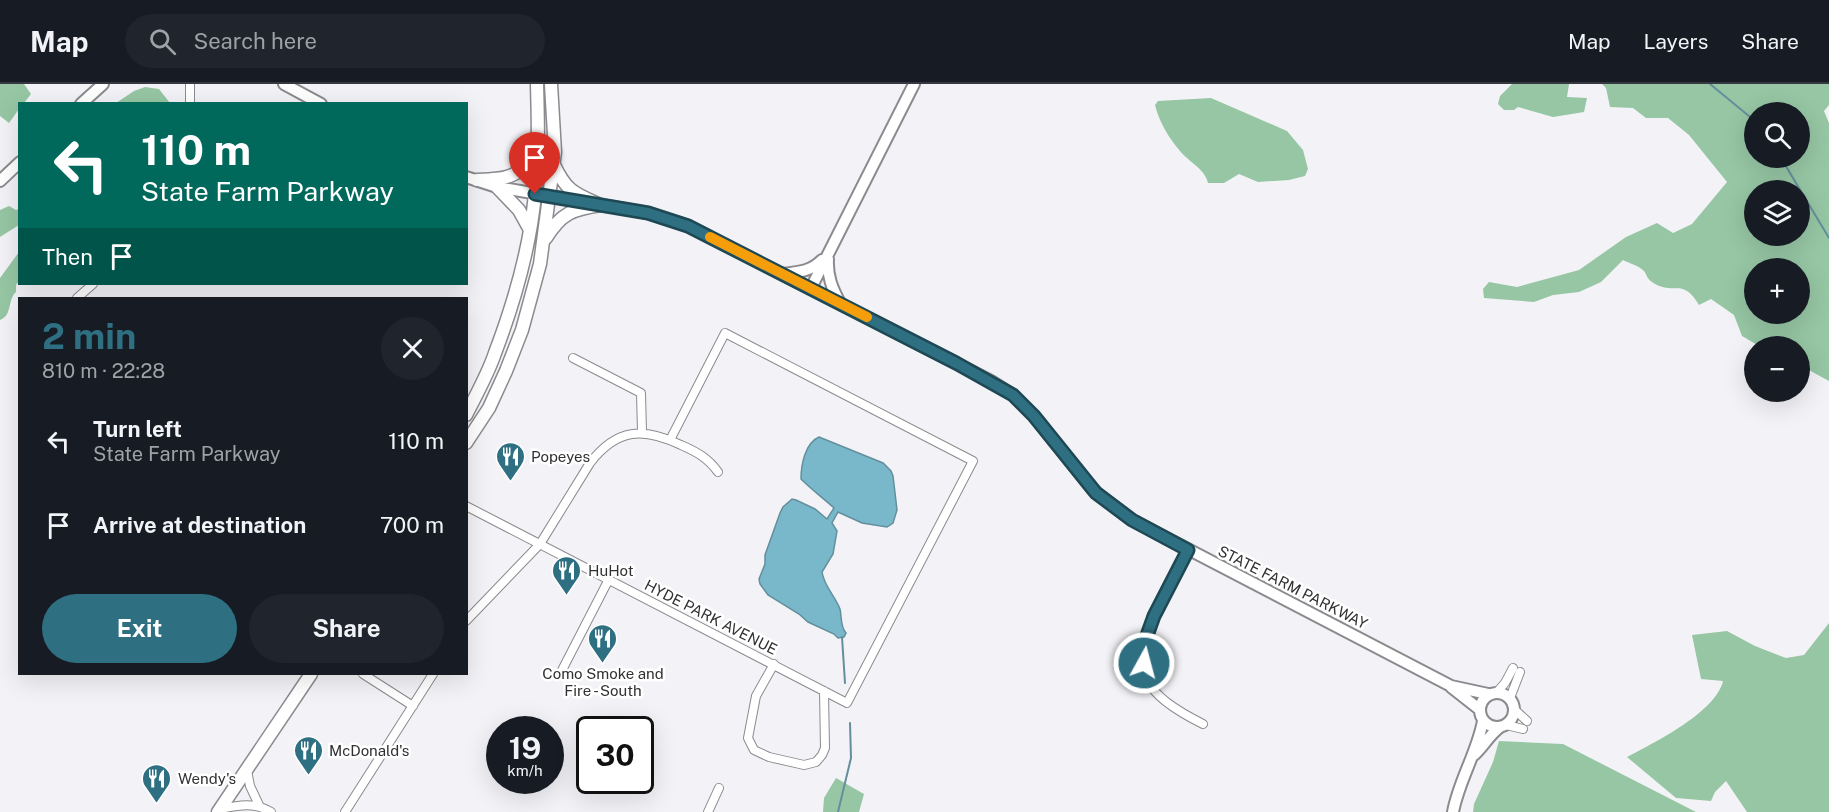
<!DOCTYPE html>
<meta charset="utf-8">
<style>
body{margin:0;font-family:"Public Sans",sans-serif;background:#20242c;color:#f1f3f6;height:100vh;display:flex;flex-direction:column;font-size:22px;white-space:nowrap}
*{box-sizing:border-box;margin:0}
p{font-size:20px;color:#9ea1a6}
.icon{flex:none;width:33px;height:33px;fill:none;stroke:currentColor;stroke-width:2;stroke-linecap:round;stroke-linejoin:round}
.map{position:relative;flex:1;overflow:hidden}
.drawer{position:absolute;left:18px;top:213px;width:450px;height:378px;display:flex;flex-direction:column;background:#171b24;border-radius:0px;box-shadow:0 6px 24px #0002}
.drawer>*{flex:none}
.banner{position:absolute;left:18px;top:18px;width:450px;height:183px;border-radius:0px;box-shadow:0 6px 24px #0002;background:#00695c;color:#fff;overflow:hidden}
.controls{position:absolute;left:1744px;top:18px;display:grid;gap:12px}
.controls a{display:grid;place-items:center;width:66px;height:66px;border-radius:50%;background:#171b24;box-shadow:0 6px 24px #0002;font-size:30px}
.speed{position:absolute;left:486px;top:632px;display:flex;gap:12px;font-size:30px;font-weight:700;text-align:center}
.speed>*{display:grid;place-content:center;width:78px;height:78px;border-radius:50%;background:#171b24;box-shadow:0 6px 24px #0002;line-height:1}
.speed small{font-size:15px;font-weight:400}
.speed .limit{border:3px solid #111;border-radius:9px;background:#fff;color:#111}
.pin{position:absolute;display:grid;place-items:center;width:51px;height:51px;color:#fff;margin:-62px -26px;border-radius:50% 50% 50% 0;rotate:-45deg;box-shadow:0 0 6px #0007}
.pin .icon{rotate:45deg}
.me{position:absolute;width:66px;margin:-33px;rotate:7deg;stroke-linejoin:round;filter:drop-shadow(0 0 4px #0008)}
.turn{display:flex;align-items:center;gap:21px;height:126px;padding:0 24px;font-size:27px}
.turn .icon{width:78px;height:78px;stroke-width:2.5}
.turn b{display:block;font-size:42px;line-height:51px}
.then{display:flex;align-items:center;height:57px;padding:0 24px;background:#0003;gap:12px;font-size:22px}
.round{display:grid;place-items:center;flex:none;width:63px;height:63px;border-radius:32px;background:#20242c}
.overview{display:flex;align-items:center;justify-content:space-between;height:102px;padding:0 24px}
h1{font-size:36px;font-weight:700;line-height:45px;color:#2e6f82}
.cta{display:flex;gap:12px;margin-top:auto;padding:12px 24px}
.cta a{flex:1;height:69px;border-radius:36px;background:#2e6f82;color:#fff;font-size:24px;font-weight:700;line-height:69px;text-align:center}
.cta a+a{background:#20242c;color:#f1f3f6}
ul{padding:0;list-style:none}
li{display:flex;align-items:center;gap:18px;height:84px;padding:0 24px}
li div{flex:1}
li b{display:block;font-size:22px}
li em{font-style:normal}
header{display:flex;align-items:center;gap:36px;box-sizing:border-box;height:84px;padding:0 30px;background:#171b24;border-bottom:2px solid #363941}
header strong{font-size:28px}
nav{display:flex;gap:33px;margin-inline-start:auto;font-size:21px}
.search{width:420px;height:54px;background:#20242c;display:flex;align-items:center;gap:15px;box-sizing:border-box;padding:0 21px;border-radius:33px;color:#9ea1a6;font-size:22px}
.map>svg:first-child{display:block}
.forest{fill:#96c6a4;fill-rule:evenodd}
.water{fill:#79b8ca;stroke:#638f9c;stroke-width:1.5}
.lines{fill:none;stroke-linecap:round;stroke-linejoin:round}
.stream{stroke:#638f9c;stroke-width:2}
.street-casing{stroke:#8b8b8f;stroke-width:10}
.secondary-casing{stroke:#8b8b8f;stroke-width:14}
.primary-casing{stroke:#8b8b8f;stroke-width:15}
.street{stroke:#fff;stroke-width:8}
.secondary{stroke:#fff;stroke-width:10}
.primary{stroke:#fff;stroke-width:12}
.route-casing{stroke:#1e4854;stroke-width:15}
.route{stroke:#2e6f82;stroke-width:10}
.slow{stroke:#f59e0b;stroke-width:10}
.labels{text-anchor:middle;dominant-baseline:central;stroke-width:5;stroke-linejoin:round;paint-order:stroke}
.poi-label{font-size:15px;fill:#313032;stroke:#fff;text-anchor:start}
.street-label{font-size:15px;fill:#313032;stroke:#fff}
</style>
<header>
<strong>Map</strong>
<div class="search"><svg class="icon" aria-label="search" viewBox="0 0 24 24"><circle cx="10" cy="10" r="6"/><path d="M15 15l6 6"/></svg>Search here</div>
<nav><a>Map</a><a>Layers</a><a>Share</a></nav>
</header>
<div class="map">
<svg width="1829" height="728" viewBox="0 0 1829 728">
<rect width="100%" height="100%" fill="#f3f3f7"/>
<!-- forest -->
<path class="forest" d="M0,0H24L31,10L24,19L20,20L19,25L9,39L0,32Z
M1512,0H1569L1567,13L1587,14L1584,28L1553,33L1518,23L1514,26H1504L1498,20L1500,12Z
M1602,0H1829V21L1824,27L1829,39V297L1805,284L1800,287V262H1759L1742,252L1734,231L1711,215L1699,221C1682,192 1674,213 1652,198C1647,195 1647,191 1644,187C1639,182 1629,179 1623,176L1601,198L1579,208L1553,211L1534,218L1484,214L1483,205L1489,198L1517,203L1579,186L1626,153L1657,139L1673,149L1692,140L1727,98L1689,51L1668,34H1646L1633,24L1610,23L1606,4ZM1755,28H1800V74H1755ZM1755,106H1800V152H1755ZM1755,184H1800V230H1755Z
M145,3L159,5L170,19H116L134,7Z
M1211,14L1287,47L1303,66L1308,85L1305,92L1289,96L1258,98L1239,90L1224,99H1208C1205,85 1190,79 1180,67C1169,54 1159,38 1155,21L1158,17Z
M9,122L16,126L19,125V141L0,153V126Z
M19,168V197L16,201V208C7,216 13,231 0,236V194Z
M1829,539V728H1747L1726,697L1715,708L1711,717L1676,714L1627,673C1654,659 1716,628 1723,597L1701,595L1692,551L1727,547L1755,562L1786,574L1804,571Z
M1499,657L1563,660L1696,728H1473L1474,720L1493,678Z
M836,694L864,710L859,728H823L824,714Z"/>
<!-- water -->
<path class="water" d="M819,353L883,379L891,387L893,392L897,426L893,439L887,443L862,439L838,428L832,439L837,447L833,470L822,488C824,502 835,512 840,525C842,534 840,542 846,549L844,553L838,554L834,550L808,538L799,530L768,511L760,500L759,495L765,480V471L780,429L783,423L792,415L796,416L815,425L827,435L834,424C823,414 812,406 801,395C801,381 805,359 819,353Z"/>
<g class="lines">
<!-- stream -->
<path class="stream" d="M1710,0L1755,37
M1781,74L1829,154
M842,553L845,599
M838,728L851,674L850,639"/>
<defs>
<path id="street" d="M190,20V0
M77,214L93,200
M573,274L641,309L642,348
M466,422L847,619L973,377L725,249L670,356
M1188,466C1170,503 1131,557 1149,598C1156,615 1187,632 1203,640
M466,537L540,460L590,379C617,344 643,343 681,361C697,368 708,374 718,388
M774,580L756,612L748,654L754,666L769,673L804,681L816,678L822,671L825,664L824,607
M363,590L413,622
M559,592L609,495
M1497,608L1505,599L1513,584
M1510,614L1520,588
M1514,625L1527,637
M1506,641L1523,645
M247,686L250,702L259,721
M220,725C239,721 255,718 271,728
M345,728L433,590
M708,728L719,704"/>
<path id="secondary" d="M284,0L321,20
M81,20L103,0
M466,93L497,103L648,129L688,142L991,297L1013,311L1034,332L1092,405L1132,436L1451,602L1488,610
M0,97L20,78
M828,175C827,192 832,204 840,219
M782,190C798,188 810,188 822,176
M811,204L914,0
M1451,603L1479,625
M1480 626a17 17 0 1 1 34 0a17 17 0 1 1-34 0Z
M1474,671C1484,662 1489,651 1500,643
M1453,728C1459,696 1477,669 1483,637"/>
<path id="primary" d="M554,81C567,108 574,109 600,121
M477,96C507,95 523,94 535,63
M497,103L519,126L529,144
M546,154C561,129 573,125 601,121
M466,331C476,311 488,290 495,269C514,219 530,163 535,110C539,73 538,36 537,0
M466,359L489,324L506,287L522,246L540,180L555,68L551,0
M218,728L311,590"/>
</defs>
<!-- street casing -->
<use href="#street" class="street-casing"/>
<!-- secondary casing -->
<use href="#secondary" class="secondary-casing"/>
<!-- primary casing -->
<use href="#primary" class="primary-casing"/>
<!-- street -->
<use href="#street" class="street"/>
<!-- secondary -->
<use href="#secondary" class="secondary"/>
<!-- primary -->
<use href="#primary" class="primary"/>
</g>
<g class="lines">
<defs>
<path id="route" d="M535,110L648,129L688,142L956,279L1013,311L1034,332L1096,409L1132,436L1188,466L1154,532L1145,557L1144,579"/>
</defs>
<!-- route casing -->
<use href="#route" class="route-casing"/>
<!-- route -->
<use href="#route" class="route"/>
<!-- slow -->
<path class="slow" d="M710,153L867,233"/>
</g>
<!-- icons -->
<defs>
<symbol id="restaurant-pin" viewBox="-11 -11 22 30"><path d="M0 17L-7.5 6A9.5 9.5 0 1 1 7.5 6Z" fill="#2e6f82" stroke="#fff"/><path d="M-5-6h1v4h1v-4h1v4h1v-4h1v5L-1.5 .5V6h-2V.5L-5-1ZM5-6V6H3V1.5H1.5Q1.5-4 5-6Z" fill="#fff"/></symbol>
</defs>
<g fill-rule="evenodd">
<use href="#restaurant-pin" x="494" y="356" width="33" height="45"/>
<use href="#restaurant-pin" x="550" y="470" width="33" height="45"/>
<use href="#restaurant-pin" x="586" y="538" width="33" height="45"/>
<use href="#restaurant-pin" x="292" y="650" width="33" height="45"/>
<use href="#restaurant-pin" x="140" y="678" width="33" height="45"/>
</g>
<g class="labels">
<!-- poi labels -->
<g class="poi-label">
<text x="531" y="372">Popeyes</text>
<text x="588" y="486">HuHot</text>
<text x="603" y="589" text-anchor="middle">Como Smoke and<tspan x="603" dy="17">Fire - South</tspan></text>
<text x="329" y="666">McDonald's</text>
<text x="178" y="694">Wendy's</text>
</g>
<!-- street labels -->
<g class="street-label">
<text transform="translate(1293 503) rotate(27)">STATE FARM PARKWAY</text>
<text transform="translate(711 533) rotate(27)">HYDE PARK AVENUE</text>
</g>
</g>
</svg>
<div class="controls">
<a><svg class="icon" aria-label="search" viewBox="0 0 24 24"><circle cx="10" cy="10" r="6"/><path d="M15 15l6 6"/></svg></a>
<a><svg class="icon" aria-label="layers" viewBox="0 0 24 24"><path d="M12 4l9 5-9 5-9-5zM3 14l9 5 9-5"/></svg></a>
<a>+</a>
<a>−</a>
</div>
<div class="speed"><div>19<small>km/h</small></div><div class="limit">30</div></div>
<div class="pin" style="left:535px;top:110px;background:#d93025"><svg class="icon" aria-label="arrive" viewBox="0 0 24 24"><path d="M6 21V4h12l-3 4 3 4H6"/></svg></div>
<svg class="me" style="left:1144px;top:579px" viewBox="-20 -20 40 40"><circle r="17" fill="#2e6f82" stroke="#fff" stroke-width="3"/><path d="M0-11L8 9 0 5-8 9z" fill="#fff"/></svg>
<div class="banner">
<div class="turn"><svg class="icon" aria-label="left" viewBox="0 0 24 24"><path d="M17 20v-9H6M10 6l-5 5 5 5"/></svg><div><b>110 m</b>State Farm Parkway</div></div>
<div class="then">Then<svg class="icon" aria-label="arrive" viewBox="0 0 24 24"><path d="M6 21V4h12l-3 4 3 4H6"/></svg></div>
</div>
<section class="drawer">
<div class="overview"><div><h1>2 min</h1><p>810 m · 22:28</p></div><a class="round"><svg class="icon" aria-label="close" viewBox="0 0 24 24"><path d="M6 6l12 12M18 6L6 18"/></svg></a></div>
<ul>
<li><svg class="icon" aria-label="left" viewBox="0 0 24 24"><path d="M17 20v-9H6M10 6l-5 5 5 5"/></svg><div><b>Turn left</b><p>State Farm Parkway</p></div><em>110 m</em></li>
<li><svg class="icon" aria-label="arrive" viewBox="0 0 24 24"><path d="M6 21V4h12l-3 4 3 4H6"/></svg><div><b>Arrive at destination</b></div><em>700 m</em></li>
</ul>
<div class="cta"><a>Exit</a><a>Share</a></div>
</section>
</div>
